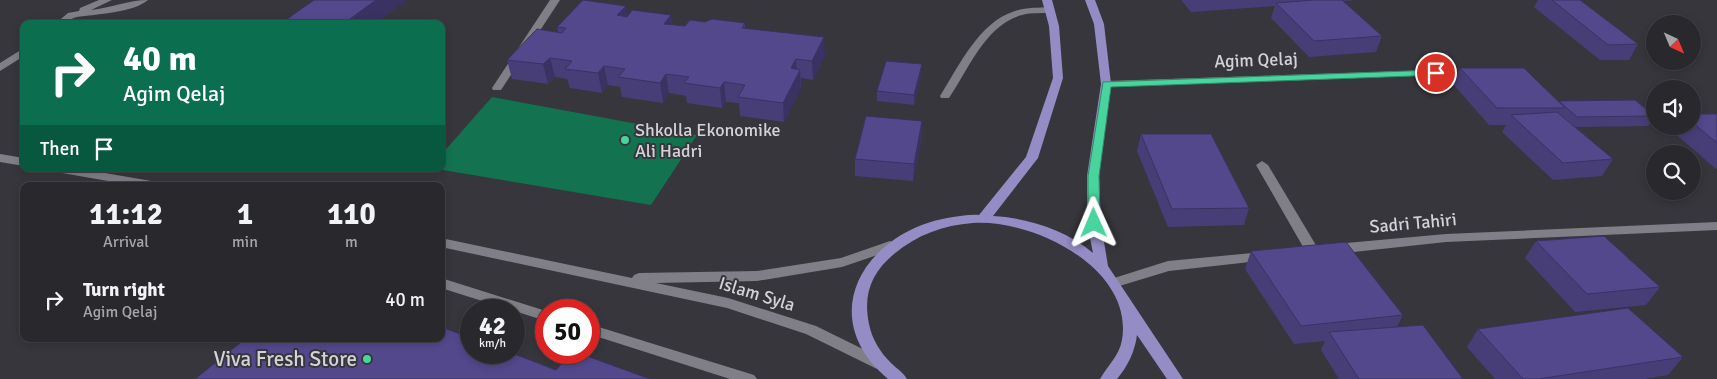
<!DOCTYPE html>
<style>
body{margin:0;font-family:Signika,sans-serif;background:#303035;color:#f1f3f6;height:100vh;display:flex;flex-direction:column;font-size:19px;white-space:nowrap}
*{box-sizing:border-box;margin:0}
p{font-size:16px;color:#a5a6aa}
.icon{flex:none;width:28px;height:28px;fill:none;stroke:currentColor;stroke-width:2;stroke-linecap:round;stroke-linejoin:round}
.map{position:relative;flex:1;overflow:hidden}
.sheet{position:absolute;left:20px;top:182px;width:425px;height:160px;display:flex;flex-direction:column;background:#28282d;border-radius:10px;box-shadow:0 2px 8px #0003,0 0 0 1px #444449}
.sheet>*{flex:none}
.hud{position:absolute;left:20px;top:20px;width:425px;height:152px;border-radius:10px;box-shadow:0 2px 8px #0003,0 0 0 1px #444449;background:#0b6e4f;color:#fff;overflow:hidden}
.needle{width:32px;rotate:136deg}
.controls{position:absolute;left:1646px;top:15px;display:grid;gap:10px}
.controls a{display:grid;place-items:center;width:55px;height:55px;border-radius:50%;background:#28282d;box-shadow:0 2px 8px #0003,0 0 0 1px #444449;font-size:25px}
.speed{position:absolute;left:460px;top:299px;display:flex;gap:10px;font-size:25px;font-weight:700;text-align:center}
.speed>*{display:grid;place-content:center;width:65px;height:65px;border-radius:50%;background:#28282d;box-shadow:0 2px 8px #0003,0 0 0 1px #444449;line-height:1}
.speed small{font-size:12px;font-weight:400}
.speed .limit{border:8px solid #d22;background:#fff;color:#111}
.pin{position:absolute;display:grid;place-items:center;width:42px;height:42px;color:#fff;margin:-21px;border:2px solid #fff;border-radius:50%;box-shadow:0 1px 5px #0007}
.me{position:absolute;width:55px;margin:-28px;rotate:359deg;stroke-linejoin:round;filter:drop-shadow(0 0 4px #0008)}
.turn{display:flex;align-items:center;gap:18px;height:105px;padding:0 20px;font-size:22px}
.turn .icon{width:65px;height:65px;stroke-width:2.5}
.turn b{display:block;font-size:35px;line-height:42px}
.then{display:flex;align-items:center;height:48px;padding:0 20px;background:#0003;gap:10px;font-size:19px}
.eta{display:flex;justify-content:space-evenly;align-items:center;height:85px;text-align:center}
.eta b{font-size:30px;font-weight:700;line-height:35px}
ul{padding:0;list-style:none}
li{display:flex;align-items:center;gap:15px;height:65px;padding:0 20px}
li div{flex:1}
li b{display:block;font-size:19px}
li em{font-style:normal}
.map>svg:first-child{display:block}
.green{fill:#137351}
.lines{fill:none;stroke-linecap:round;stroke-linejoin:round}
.minor{fill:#807f87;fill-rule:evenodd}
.major{fill:#948cc5;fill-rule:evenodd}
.wall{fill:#473e78}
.shaded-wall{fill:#3a3262}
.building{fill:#53488c;stroke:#3a3262}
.route{fill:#49d49d;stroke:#2f8a66}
.poi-dot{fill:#49d49d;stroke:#36363c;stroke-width:2}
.labels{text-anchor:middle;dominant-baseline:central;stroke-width:4;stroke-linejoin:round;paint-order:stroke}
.street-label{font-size:18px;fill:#d3d3d7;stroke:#36363c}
.poi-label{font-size:18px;fill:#d3d3d7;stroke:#36363c;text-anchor:start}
.near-poi-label{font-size:21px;fill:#d3d3d7;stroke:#36363c;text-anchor:end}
</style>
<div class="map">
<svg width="1717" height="379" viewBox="0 0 1717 379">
<rect width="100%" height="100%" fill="#36363c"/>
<!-- green -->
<path class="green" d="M492,97L697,135L651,205L437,169H441V155Z"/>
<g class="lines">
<!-- minor -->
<path class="minor" d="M99,0H112L91,10C111,8 128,0 148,0C133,13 96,14 77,17C67,19 70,24 55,24L68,13L79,11L80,8Z
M550,0H560L501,90H493L492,88Z
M1050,7L1053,8V12C1043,14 1032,12 1022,15C986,24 968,70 949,98H941L940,96C959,66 979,22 1015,11C1027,7 1038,8 1050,7Z
M24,48V56L0,71V63Z
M1437,70L1441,71V75L1106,87L1101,84L1106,81Z
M0,154L24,158V166L0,162Z
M1262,161L1268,165L1320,252L1318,255H1308L1306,252L1256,165Z
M56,169H82L157,182L163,186H137L62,173Z
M1717,222V230L1446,242L1335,254L1330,252L1328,249L1330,246L1335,244L1446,234Z
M441,238L632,278L634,275L639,273L757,271L841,258L890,241L895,243L897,246L895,249L842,267L757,281L656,283L728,298L816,326L885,360L888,364L885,368L880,370L875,368L806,334L727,308L441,247Z
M1263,252L1268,254L1270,257L1268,260L1169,271L1116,287L1111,285L1109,282L1111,279L1168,261Z
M441,278L546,311V321L441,288Z
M589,324L754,375L757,379H730L589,334Z"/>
<!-- major -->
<path class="major" d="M1042,0H1052L1059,26L1063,78L1038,158L993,216C1028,218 1066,230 1093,253L1087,223V176L1101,84L1094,24L1085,0H1095L1104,24L1111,84L1099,176L1101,223L1108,266L1183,379H1167L1137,335C1135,351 1128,366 1117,379H1100C1108,365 1119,356 1122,340C1134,268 1033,219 973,223C943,225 917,235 894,254C871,273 863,295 869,324C872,339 880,352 891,363C896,368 903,372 907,379H888C811,314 868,229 953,217C962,216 971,214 979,215L1026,157L1053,78L1049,26Z"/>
</g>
<!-- wall -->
<path class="wall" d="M1181,0H1357L1343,1L1382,36L1376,52L1309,57L1271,18L1275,6L1191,12Z
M1538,0H1580L1638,44L1629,60H1600L1534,7Z
M628,15H671L672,25L685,26L705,22L745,23V28L825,56L813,80L801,78V89L784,122L740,116L739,103L726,102L722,108L687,103L686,96L669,93L663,103L622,97L620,87L608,85L602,93L570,88L567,79L555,77L548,84L512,79L507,60L558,32L557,27Z
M1460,68L1558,102L1559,101L1655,116L1648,126L1575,127L1613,159L1602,176L1553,180L1502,132L1506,125H1489L1453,84Z
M921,74L914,105L877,101V91Z
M1692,114H1717V169H1716L1672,131L1675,126H1692Z
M922,121V138L913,181L855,176V159Z
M1141,134L1249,208L1244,225L1168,227L1137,151Z
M1536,241L1660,287L1646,305L1575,312L1525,258Z
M1251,251L1403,315L1397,327L1463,379H1339L1321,350L1325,341L1294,344L1245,269Z
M1478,329L1683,357L1668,375L1645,379H1495L1467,347Z"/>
<!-- shaded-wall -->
<path class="shaded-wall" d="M376,0H407L375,24H343Z
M626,6L629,24L617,15Z
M671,15L673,34L664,24Z
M824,37L825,56L813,80L812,61Z
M550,58L555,77L548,84L543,64Z
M796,59L797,76L800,70L801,89L784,122L783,103L791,68Z
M441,60L443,66L441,68Z
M922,64L921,74L914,105V95Z
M604,66L608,85L602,93L598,73Z
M666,74L669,93L663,103L660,83Z
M724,82L726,102L722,108L720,88Z
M922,121V138L913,181L914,164Z"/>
<!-- building -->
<path class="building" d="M314,0H376L343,24H280Z
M583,0L626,6L617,15L627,17L632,10L671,15L664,24L685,26L690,20L705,22L712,19L745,23L742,28L824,37L812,61L796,59L791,68L800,70L783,103L738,97L745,85L724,82L720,88L684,83L689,77L666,74L660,83L618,77L625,69L604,66L598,73L565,69L572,61L550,58L543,64L507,60L537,29L562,33L566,28L557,27Z
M1314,0H1342L1382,36L1314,41L1276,3Z
M1552,0H1580L1638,44L1608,45Z
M204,20L231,24H198Z
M886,61L922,64L914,95L877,91Z
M1460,68H1524L1565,108H1497Z
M1635,100L1655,116L1577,117L1559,101Z
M1557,112L1613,159L1563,163L1511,115Z
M1692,114H1717V143L1692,122Z
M866,116L922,121L914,164L855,159Z
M1141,134H1211L1249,208L1172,209Z
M1604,236L1660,287L1587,294L1536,241Z
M1346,242L1403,315L1301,326L1251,251Z
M1628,308L1683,357L1538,379H1523L1478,329Z
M1423,325L1463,379H1359L1329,332Z
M441,327L471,338V352H509L556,370L572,352H576L650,379H195L245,339H441Z"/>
<!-- route -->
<path class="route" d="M1436,70L1440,71V75L1111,87L1099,176L1100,223L1094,227L1088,223V176L1103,82Z"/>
<!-- markers -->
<g class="poi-dot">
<circle cx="625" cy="140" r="5"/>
<circle cx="367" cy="359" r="5"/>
</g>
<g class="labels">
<!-- street labels -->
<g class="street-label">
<text transform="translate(1256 60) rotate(-2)">Agim Qelaj</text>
<text transform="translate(1413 223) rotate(-5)">Sadri Tahiri</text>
<text transform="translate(757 294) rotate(17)">Islam Syla</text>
</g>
<!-- poi labels -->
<g class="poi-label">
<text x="635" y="130">Shkolla Ekonomike<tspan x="635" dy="21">Ali Hadri</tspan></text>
</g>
<!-- near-poi labels -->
<g class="near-poi-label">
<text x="357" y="359">Viva Fresh Store</text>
</g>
</g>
</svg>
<div class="controls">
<a><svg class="needle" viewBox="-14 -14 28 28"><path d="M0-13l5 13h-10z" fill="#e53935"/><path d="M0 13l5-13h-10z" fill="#a5a6aa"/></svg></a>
<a><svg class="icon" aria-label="sound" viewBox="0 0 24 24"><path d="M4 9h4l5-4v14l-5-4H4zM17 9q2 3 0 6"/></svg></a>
<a><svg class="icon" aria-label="search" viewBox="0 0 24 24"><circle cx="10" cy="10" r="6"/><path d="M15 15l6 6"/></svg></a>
</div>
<div class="speed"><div>42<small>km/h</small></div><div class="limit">50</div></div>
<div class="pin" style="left:1436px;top:73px;background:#d93025"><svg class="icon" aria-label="arrive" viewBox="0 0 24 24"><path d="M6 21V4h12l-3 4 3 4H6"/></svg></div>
<svg class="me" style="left:1094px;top:223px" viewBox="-20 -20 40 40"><path d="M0-17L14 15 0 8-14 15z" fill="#49d49d" stroke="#fff" stroke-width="4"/></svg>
<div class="hud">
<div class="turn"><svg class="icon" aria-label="right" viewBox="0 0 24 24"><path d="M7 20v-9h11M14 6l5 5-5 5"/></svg><div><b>40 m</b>Agim Qelaj</div></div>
<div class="then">Then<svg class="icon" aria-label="arrive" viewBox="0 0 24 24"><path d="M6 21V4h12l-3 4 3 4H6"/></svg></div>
</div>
<section class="sheet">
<div class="eta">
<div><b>11:12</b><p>Arrival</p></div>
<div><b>1</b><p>min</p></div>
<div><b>110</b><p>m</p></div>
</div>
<ul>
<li><svg class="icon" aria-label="right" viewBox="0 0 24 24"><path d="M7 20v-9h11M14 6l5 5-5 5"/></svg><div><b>Turn right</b><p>Agim Qelaj</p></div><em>40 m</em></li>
</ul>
</section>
</div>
